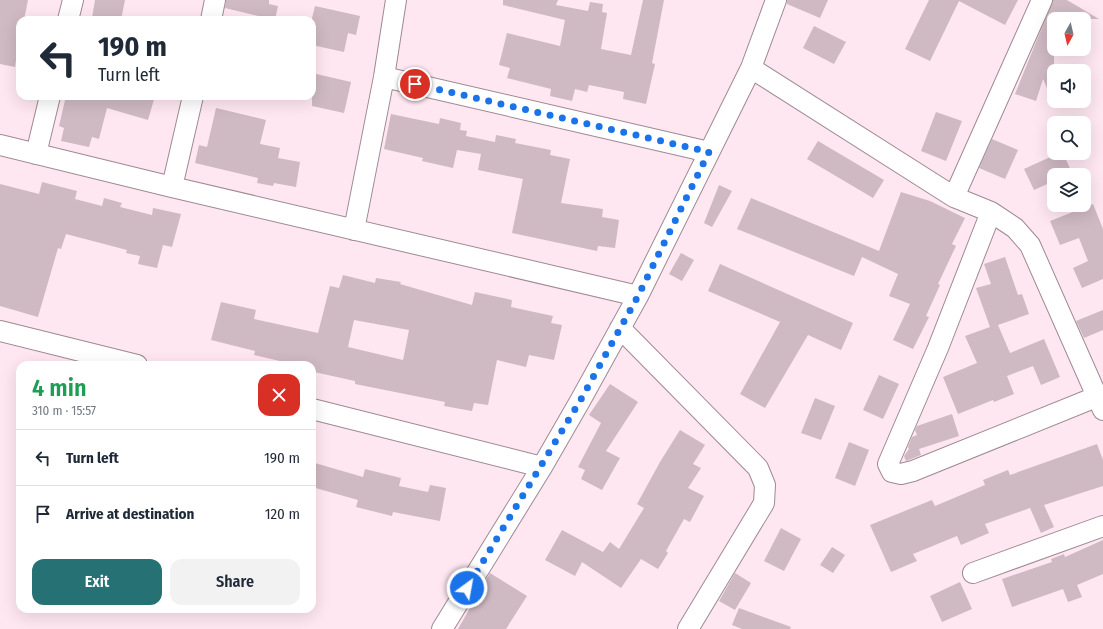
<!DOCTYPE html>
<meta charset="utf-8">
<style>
body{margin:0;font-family:"Fira Sans Condensed",sans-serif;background:#f2f2f3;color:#1f2937;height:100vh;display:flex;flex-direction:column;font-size:15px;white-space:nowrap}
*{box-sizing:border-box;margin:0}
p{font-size:13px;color:#747a83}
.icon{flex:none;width:22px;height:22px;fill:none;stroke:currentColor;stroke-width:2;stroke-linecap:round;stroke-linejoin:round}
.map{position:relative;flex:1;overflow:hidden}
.sheet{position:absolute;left:16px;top:361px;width:300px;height:252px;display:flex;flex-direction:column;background:#fff;border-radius:12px;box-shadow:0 4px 16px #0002}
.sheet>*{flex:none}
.top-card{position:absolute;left:16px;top:16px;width:300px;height:84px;border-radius:12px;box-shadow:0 4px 16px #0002;background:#fff;color:#1f2937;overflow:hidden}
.needle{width:26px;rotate:188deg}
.tools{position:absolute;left:1047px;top:12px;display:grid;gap:8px}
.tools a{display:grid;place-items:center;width:44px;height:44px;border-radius:8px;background:#fff;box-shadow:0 4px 16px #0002;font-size:20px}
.pin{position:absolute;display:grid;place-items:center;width:34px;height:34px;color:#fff;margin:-17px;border:2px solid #fff;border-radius:50%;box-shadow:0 1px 4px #0007}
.me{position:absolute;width:44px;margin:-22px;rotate:32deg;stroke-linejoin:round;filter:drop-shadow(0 0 3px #0008)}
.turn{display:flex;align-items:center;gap:14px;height:84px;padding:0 16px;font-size:18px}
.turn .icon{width:52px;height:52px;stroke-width:2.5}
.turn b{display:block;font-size:28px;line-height:34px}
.round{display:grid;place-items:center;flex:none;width:42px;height:42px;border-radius:12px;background:#f2f2f3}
.head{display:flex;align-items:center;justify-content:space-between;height:68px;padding:0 16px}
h1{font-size:24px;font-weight:600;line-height:30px;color:#1e9e55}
.primary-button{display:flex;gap:8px;margin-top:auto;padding:8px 16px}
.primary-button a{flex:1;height:46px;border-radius:12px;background:#267174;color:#fff;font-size:16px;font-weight:600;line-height:46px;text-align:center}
.primary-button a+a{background:#f2f2f3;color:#1f2937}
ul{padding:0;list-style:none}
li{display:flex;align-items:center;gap:12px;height:56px;padding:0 16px;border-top:1px solid #e0e1e3}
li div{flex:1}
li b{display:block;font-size:15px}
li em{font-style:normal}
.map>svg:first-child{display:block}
.building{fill:#cfb9c3;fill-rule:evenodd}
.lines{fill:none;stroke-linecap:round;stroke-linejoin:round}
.minor-casing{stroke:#9f8993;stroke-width:22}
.minor{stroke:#fff;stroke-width:20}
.route{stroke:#1a73e8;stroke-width:7;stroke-dasharray:0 12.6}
</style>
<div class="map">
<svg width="1103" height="629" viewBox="0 0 1103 629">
<rect width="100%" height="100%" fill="#fee7f1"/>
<!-- building -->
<path class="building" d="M0,0H28L24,20H20V33L15,67L0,64Z
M95,0H125L121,20H101L92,18Z
M226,0H269V4L278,6L275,20L225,8Z
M503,0H558L556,5L588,11L590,2L603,4L602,12L607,13L601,49L631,55L643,0H664L652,63L655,64L646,104L623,99L624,92L589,85L587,92L575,89L572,101L550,96L551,89L507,78L510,68L499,65L507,33L560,46L565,20L503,5Z
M787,0H828L820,18L787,4Z
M929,0H1018L1005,25L959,1L930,61L905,49Z
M1053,0H1067L1099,19H1054V104L1043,79L1036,101L1015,94Z
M315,6L360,16L356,35L348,33L344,52L312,45V18Z
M814,26L846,42L834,64L803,48Z
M312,73L351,82L344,113L312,106Z
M66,96H155L148,120L107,108L99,139L92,137L89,147L61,141L64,128L59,126Z
M216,108L266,120L260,144L280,148L278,158L300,162L296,187L274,183L273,186L257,183L258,178L195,163L199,145L207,147Z
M936,112L962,121L946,161L921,151Z
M391,114L439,124L440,118L461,123L460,130L467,131L466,136L495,142L496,135L516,139L515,143L551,150L550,155L570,159L561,203L603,209L602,217L619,220L615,248L598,246L597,251L512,233L523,179L478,170L481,154L457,150L453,168L422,161L423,158L384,149Z
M992,139L1018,150L1005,179L979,168Z
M818,141L884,180L873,198L807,159Z
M1059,153H1063L1073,175H1054V181L1034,190L1024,169Z
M42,182L77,191L75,199L102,206L104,198L122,203L120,207L152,215L153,208L181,214L172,247L163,245L157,268L138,264L140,256L126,253L127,250L66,234L61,249L58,248L38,317L0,306V184L39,194Z
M719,185L732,191L712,227L704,223Z
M901,192L930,201L965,218L952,244L956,246L938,284L940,285L926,316L929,317L913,349L893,340L910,304L889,296L898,274L862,257L854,276L737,229L751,198L879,251Z
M1093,204L1103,229V279L1082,288L1073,268L1088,261L1079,238L1060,245L1050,221Z
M681,253L694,260L682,281L669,274Z
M1005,257L1018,295L1022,294L1029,314L998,325L1010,353L1044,339L1060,377L1041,385L1033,366L1007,376L1014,394L994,402L993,400L958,414L943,377L977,363L965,336L990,327L976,288L991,284L984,264Z
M720,264L853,323L841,350L808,335L765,408L740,394L780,322L708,291Z
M343,275L375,283L376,278L401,282L400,284L472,305L475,292L512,300L511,307L553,316L551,323L562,325L554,360L529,355L526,367L497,360L488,405L474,403L472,411L444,406L445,402L355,384V381L314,372L312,365H297L254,355L255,351L211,340L221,302L256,310L254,319L318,333L330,286L339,288ZM354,320L409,330L403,360L348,347Z
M1103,310V330L1084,338L1076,321Z
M879,375L899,384L883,419L863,410Z
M610,384L638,402L606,451L620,458L602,490L581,479L585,470L578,467L601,423L589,415Z
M815,398L835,406L821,440L801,433Z
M952,414L959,436L919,449L921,455L906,461L904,456L909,449L908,447L912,437L917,435L915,430L917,426Z
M680,430L705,445L693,464L701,468L688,488L704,496L690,522L684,519L666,551L668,553L658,569L641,559L621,588L582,562L575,576L545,560L562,530L603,552L610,542L619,549L644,508L637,504L660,462Z
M849,442L869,450L855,486L835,478Z
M1097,444L1103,460V486L1044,505L1054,527L1041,533L1030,508L985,524L989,533L961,545L957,536L913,554L917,561L891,572L870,525L932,500L935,506L985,485L983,480L1008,470L1010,475Z
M315,463L363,477L365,469L401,478L399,486L428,492L430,485L446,488L440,521L393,512L392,516L356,507L358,500L312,487V472Z
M781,528L801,539L784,571L764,561Z
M1103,540V574L1077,585L1082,597L1068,602L1063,589L1012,607L1002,579L1052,562L1051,559L1064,554L1065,557Z
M832,547L845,555L833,573L820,565Z
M490,573L527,596L506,629H458Z
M735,573L751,583L735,610L719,601Z
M960,582L972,609L942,622L930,596Z
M739,608L791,627L790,629H742L732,625Z"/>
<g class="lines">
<defs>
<path id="minor" d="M68,20L73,0
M211,20L215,0
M751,68L954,197L991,212L1015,228L1030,245L1103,410
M384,77L709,152
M0,145L172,187L638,296
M36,154L50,96
M172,187L193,96
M954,197L1042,0
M991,212L938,348L888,464L892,472L901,474L913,471L1096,397
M354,230L384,77L396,0
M620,328L758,468L765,485L764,503L688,629
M0,331L137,365
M312,409L542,467
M973,573L1103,526
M442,629L542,467L580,401L638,296L751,68L776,0"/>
</defs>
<!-- minor casing -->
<use href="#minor" class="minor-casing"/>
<!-- minor -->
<use href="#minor" class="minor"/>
</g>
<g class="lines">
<!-- route -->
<path class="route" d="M415,84L709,152L638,296L580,401L467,588"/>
</g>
</svg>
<div class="tools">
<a><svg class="needle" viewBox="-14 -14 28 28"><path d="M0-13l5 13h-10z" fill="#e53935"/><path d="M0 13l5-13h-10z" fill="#747a83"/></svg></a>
<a><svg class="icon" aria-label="sound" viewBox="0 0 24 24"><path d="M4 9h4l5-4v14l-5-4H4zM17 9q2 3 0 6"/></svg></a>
<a><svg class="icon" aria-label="search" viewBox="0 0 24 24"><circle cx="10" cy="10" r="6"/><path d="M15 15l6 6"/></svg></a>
<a><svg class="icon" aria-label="layers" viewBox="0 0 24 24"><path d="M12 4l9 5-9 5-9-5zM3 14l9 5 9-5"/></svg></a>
</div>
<div class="pin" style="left:415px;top:84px;background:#d93025"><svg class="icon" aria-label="arrive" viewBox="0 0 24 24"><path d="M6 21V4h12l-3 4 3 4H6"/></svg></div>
<svg class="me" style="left:467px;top:588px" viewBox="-20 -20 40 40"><circle r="17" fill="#1a73e8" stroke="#fff" stroke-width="3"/><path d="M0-11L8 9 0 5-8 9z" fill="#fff"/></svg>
<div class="top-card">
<div class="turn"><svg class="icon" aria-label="left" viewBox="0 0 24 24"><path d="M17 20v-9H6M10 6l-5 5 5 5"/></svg><div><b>190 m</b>Turn left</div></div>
</div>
<section class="sheet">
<div class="head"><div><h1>4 min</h1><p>310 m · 15:57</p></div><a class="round" style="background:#d93025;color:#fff"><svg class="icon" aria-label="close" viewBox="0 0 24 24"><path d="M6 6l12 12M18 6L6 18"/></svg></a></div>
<ul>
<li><svg class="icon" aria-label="left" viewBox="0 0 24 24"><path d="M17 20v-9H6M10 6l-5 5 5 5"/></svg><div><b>Turn left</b></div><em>190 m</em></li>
<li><svg class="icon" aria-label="arrive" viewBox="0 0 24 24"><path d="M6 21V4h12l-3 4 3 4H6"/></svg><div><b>Arrive at destination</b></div><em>120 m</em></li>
</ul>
<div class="primary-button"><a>Exit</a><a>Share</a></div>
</section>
</div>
